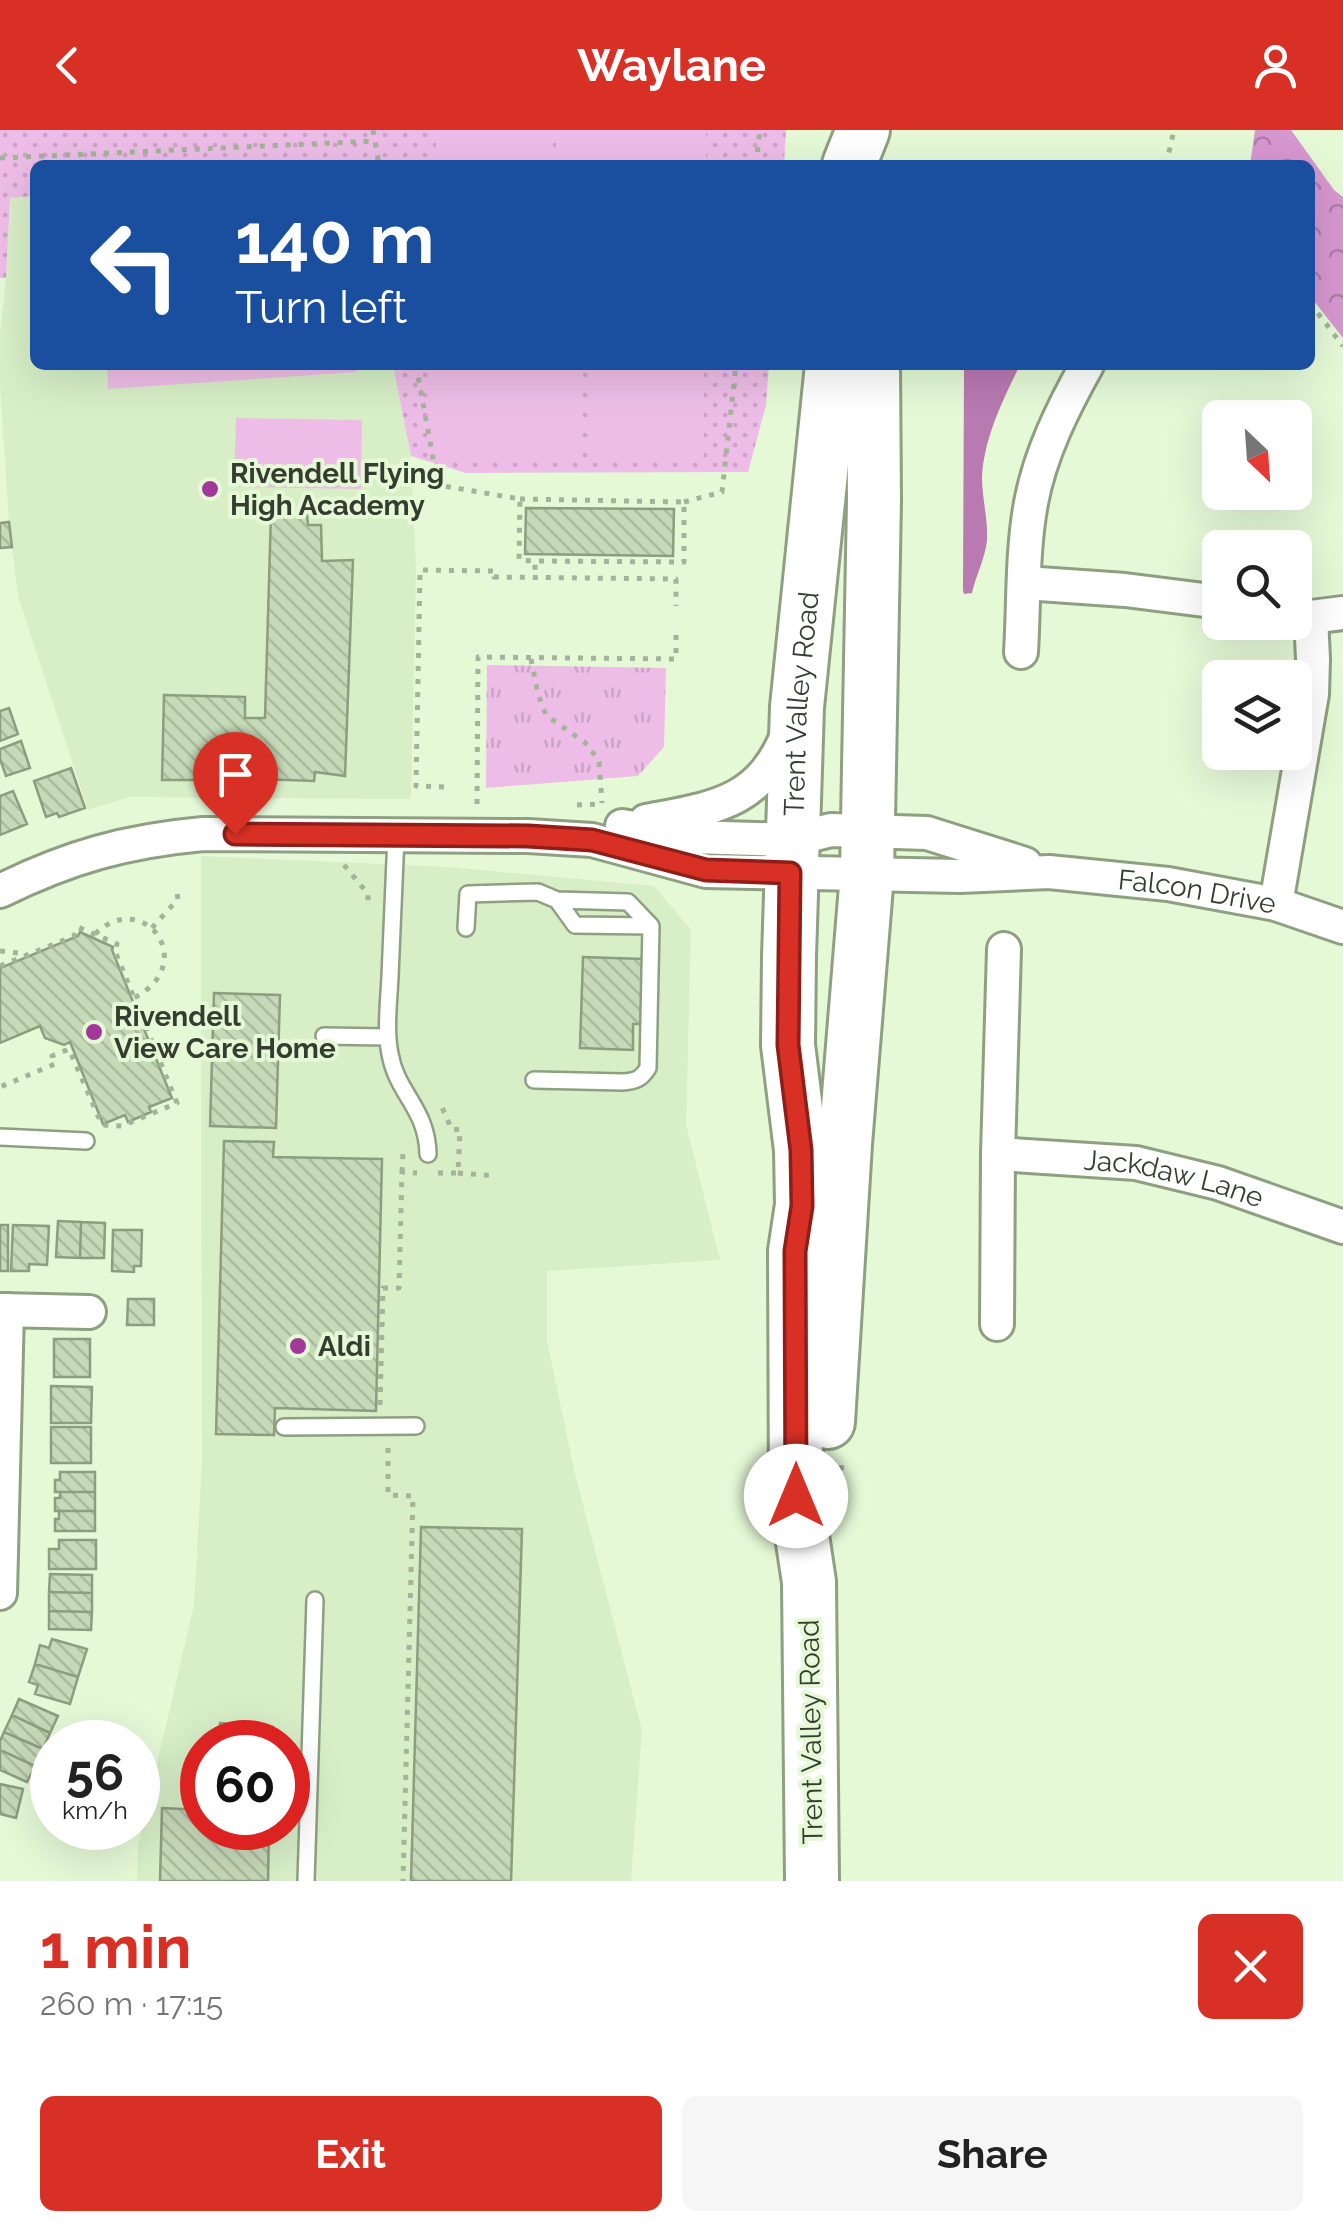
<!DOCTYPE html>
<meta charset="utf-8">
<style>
body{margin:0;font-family:Raleway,sans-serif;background:#f6f6f6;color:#222;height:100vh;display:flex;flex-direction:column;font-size:38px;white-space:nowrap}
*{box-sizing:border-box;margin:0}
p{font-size:32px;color:#767676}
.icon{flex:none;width:55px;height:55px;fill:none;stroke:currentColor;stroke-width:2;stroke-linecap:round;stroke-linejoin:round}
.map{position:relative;height:1751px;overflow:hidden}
.details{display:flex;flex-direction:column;background:#fff;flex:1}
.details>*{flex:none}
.hud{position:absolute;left:30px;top:30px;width:1285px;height:210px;border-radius:15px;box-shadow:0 10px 40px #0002;background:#1a4fa0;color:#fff;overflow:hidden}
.needle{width:65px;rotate:155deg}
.controls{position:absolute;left:1202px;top:270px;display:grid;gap:20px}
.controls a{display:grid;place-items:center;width:110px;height:110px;border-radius:15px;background:#fff;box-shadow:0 10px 40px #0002;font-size:50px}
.speed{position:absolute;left:30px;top:1590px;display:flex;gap:20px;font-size:50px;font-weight:700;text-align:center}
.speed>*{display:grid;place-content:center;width:130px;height:130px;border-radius:50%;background:#fff;box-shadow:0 10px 40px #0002;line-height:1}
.speed small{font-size:25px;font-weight:400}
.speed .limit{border:15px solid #d22;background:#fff;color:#111}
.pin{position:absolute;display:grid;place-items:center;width:85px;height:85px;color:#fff;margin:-102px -42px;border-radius:50% 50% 50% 0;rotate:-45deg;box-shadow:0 0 10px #0007}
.pin .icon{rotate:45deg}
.me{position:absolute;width:110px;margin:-55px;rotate:0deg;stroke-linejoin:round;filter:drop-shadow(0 0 8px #0008)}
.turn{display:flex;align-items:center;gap:35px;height:210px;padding:0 40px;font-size:45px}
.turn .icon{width:130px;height:130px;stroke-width:2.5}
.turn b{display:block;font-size:70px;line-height:85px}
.round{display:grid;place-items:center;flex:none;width:105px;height:105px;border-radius:15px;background:#f6f6f6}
.summary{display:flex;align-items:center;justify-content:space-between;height:170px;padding:0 40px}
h1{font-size:60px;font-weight:700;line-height:75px;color:#d93025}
.action{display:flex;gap:20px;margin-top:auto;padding:20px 40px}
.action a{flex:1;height:115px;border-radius:15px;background:#d93025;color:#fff;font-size:40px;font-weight:700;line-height:115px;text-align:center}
.action a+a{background:#f6f6f6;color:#222}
header{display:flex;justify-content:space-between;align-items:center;height:130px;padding:0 40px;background:#d93025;color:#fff;font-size:45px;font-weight:700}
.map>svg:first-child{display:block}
.built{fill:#d7eec7;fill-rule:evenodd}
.grass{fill:url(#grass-dots)}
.forest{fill:url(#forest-crowns)}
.park{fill:url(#park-tufts)}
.pitch{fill:#edbde7}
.water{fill:#b87ab1}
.building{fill:url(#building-back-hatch);stroke:#8c9e7f;stroke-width:2.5}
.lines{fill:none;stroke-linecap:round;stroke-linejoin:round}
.lane-casing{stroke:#8ea081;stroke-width:20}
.street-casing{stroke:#8ea081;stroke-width:38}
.primary-casing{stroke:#8ea081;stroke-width:58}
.path{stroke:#a4b399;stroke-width:5;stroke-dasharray:5 8;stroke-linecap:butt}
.lane{stroke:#fff;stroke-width:15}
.street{stroke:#fff;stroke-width:32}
.primary{stroke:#fff;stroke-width:52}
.route-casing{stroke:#8d1f18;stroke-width:25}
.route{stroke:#d93025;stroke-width:18}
.poi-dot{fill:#a2389a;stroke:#e5f9d7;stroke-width:4}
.labels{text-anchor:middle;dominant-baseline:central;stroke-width:8;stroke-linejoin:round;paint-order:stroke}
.poi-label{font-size:28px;font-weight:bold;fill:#353d30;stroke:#e5f9d7;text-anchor:start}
.street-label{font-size:28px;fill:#353d30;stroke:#e5f9d7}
</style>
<header><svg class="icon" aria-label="back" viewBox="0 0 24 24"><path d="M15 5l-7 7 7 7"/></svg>Waylane<svg class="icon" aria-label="person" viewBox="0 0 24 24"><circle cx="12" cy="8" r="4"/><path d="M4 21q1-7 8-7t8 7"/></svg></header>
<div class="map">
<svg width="1343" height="1751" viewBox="0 0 1343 1751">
<defs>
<pattern id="grass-dots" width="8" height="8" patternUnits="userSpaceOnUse" patternTransform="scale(2.5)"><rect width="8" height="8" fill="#edbde7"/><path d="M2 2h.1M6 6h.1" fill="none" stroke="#cca3c6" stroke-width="1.8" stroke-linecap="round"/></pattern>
<pattern id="forest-crowns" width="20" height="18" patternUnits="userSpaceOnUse" patternTransform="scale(2.5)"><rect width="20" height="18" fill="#d797cf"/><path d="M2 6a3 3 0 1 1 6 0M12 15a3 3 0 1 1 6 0" fill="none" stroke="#af7ca8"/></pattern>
<pattern id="park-tufts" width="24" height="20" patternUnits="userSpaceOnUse" patternTransform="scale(2.5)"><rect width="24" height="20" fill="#edbde7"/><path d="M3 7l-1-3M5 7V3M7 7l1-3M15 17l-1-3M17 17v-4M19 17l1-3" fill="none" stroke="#cca3c6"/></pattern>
<pattern id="building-back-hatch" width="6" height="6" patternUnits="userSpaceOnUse" patternTransform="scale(2.5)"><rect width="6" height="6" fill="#c6d9b8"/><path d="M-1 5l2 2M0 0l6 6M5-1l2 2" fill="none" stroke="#abbb9e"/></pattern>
</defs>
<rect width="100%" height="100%" fill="#e5f9d7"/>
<!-- built -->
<path class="built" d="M35,66V235H393L411,326L416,439L411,669L128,667L88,680L18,466L9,392L0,256V204L6,148L10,68Z
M201,726L449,737L654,756L691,800L686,994L720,1130L547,1141V1211L575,1344L642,1600L631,1751H137L138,1716L194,1475L202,1330ZM202,1612H288V1698H202Z"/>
<!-- grass -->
<path class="grass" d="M0,0H786L784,35H35V66L10,68L6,148H0Z
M393,235H769L766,275L748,342L466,343L411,326Z"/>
<!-- forest -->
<path class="forest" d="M1255,0H1291L1334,60L1343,67V208L1310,166V35H1250Z"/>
<!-- park -->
<path class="park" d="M487,535L666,538L664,617L638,646L486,658Z"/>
<!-- pitch -->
<path class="pitch" d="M436,0H549V35H436Z
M556,0H706V35H556Z
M107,235H357V242L108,259Z
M431,235H581L580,332L430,331Z
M591,235H704V330L591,329Z
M236,288L362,290L361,359L234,357Z"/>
<!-- water -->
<path class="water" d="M964,235H1020C1003,270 984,308 982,347C982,368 988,389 987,410C985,429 976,445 972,463L964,464L963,460Z"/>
<!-- building -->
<path class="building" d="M526,378L674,379L673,426L525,424Z
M271,383L307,385L308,395H321L322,431L353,430L345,646L315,642L314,651L261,649V634L245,635V650H162L164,565L245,567V588H265Z
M9,392L12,417L0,418V393Z
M9,578L18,604L0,611V581Z
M21,611L30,638L6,646L0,629V619Z
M71,638L85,678L59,687L57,683L46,687L34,651Z
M13,661L27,694L0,705V666Z
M80,802L113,817L112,820L172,968L149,977L151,982L128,992L125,985L103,994L70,912L64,915L45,908L40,896L0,913V838L78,806Z
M583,827L643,829L641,894H633V920L580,918Z
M214,863L280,865L276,998L210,996Z
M224,1011L274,1012L273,1027L382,1029L376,1281L275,1278L274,1305L216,1304Z
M58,1091L81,1092L80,1128L56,1127Z
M81,1092L105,1093L104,1128H80Z
M0,1095H8V1141H0Z
M13,1095L49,1096L47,1135L29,1134V1141H11Z
M113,1100H142L141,1136H134V1142L112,1141Z
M128,1169H154V1195H127Z
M54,1209H90V1247H54Z
M51,1256L92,1257L91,1293H51Z
M51,1297H91V1333H51Z
M60,1342H95V1362H55V1350H60Z
M60,1362H95V1381H55V1368H60Z
M59,1381H95V1401H55V1389H59Z
M421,1397L522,1399L511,1751H411Z
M59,1410H96V1439H49V1419H59Z
M50,1444L92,1445V1463L49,1462Z
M49,1462L92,1463V1482L49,1481Z
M49,1481L92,1482L91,1500L49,1499Z
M52,1509L87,1519L78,1547L35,1534L40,1515L49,1518Z
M35,1534L78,1547L70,1574L35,1564L38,1555L29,1552Z
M19,1569L58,1586L50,1603L12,1585Z
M12,1585L50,1603L43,1619L4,1602Z
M220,1593L273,1597L272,1612H219Z
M4,1602L43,1619L35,1636L0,1620V1611Z
M0,1620L35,1636L27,1652L0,1640Z
M0,1654L23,1659L16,1688L0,1684Z
M162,1678L202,1680V1698H269L268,1751H160Z"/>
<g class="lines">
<defs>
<path id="lane" d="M396,706C394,753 392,799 390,846C389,871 385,899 390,924C397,964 427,978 428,1024
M557,770L575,795L651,796
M466,798L468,764L538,762L557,770L628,772L651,796L648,938C641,949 636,951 623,952L534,950
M324,906L388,907
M0,1007L86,1011
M284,1297L416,1296
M306,1751L315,1470"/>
<g id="street">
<path d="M1025,453L1125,460L1220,472"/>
<path d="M1295,485L1311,487L1343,483"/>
<path d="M1021,522C1024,473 1022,421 1031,373C1040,324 1063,278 1087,235"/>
<path d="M646,691C715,678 762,673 789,600"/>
<path d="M622,696L691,707L791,710L831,700L927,703L1025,734"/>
<path id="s1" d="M0,761C69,727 126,711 203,704L528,706L592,710L706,741L960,746L1049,742L1168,754L1276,774L1343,797"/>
<path d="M1276,774L1312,564L1313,529L1311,487"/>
<path id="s2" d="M998,1024L1136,1033L1218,1053L1343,1097"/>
<path d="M0,1180L89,1182"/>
<path d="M997,1194L998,1024L1004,819"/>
<path d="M0,1463L7,1180"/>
</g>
<g id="primary">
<path d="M849,35L863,0"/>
<path d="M828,1292L845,1014L867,744L874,371L873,235"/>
<path id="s3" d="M812,1751L809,1452L796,1366L795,1121L802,1075L801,1020L788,915L789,827L797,577L832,235"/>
</g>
</defs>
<!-- lane casing -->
<use href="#lane" class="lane-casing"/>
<!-- street casing -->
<use href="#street" class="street-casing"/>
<!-- primary casing -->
<use href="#primary" class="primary-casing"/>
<!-- path -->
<path class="path" d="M373,0L375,11
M0,28L375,11L379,35
M756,35L760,0
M1166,35L1174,0
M1310,173L1343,216
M416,235L438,355L520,369L519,430L535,431V447
M520,369L684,372V432L535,431
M684,372L722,362L736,235
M531,529L538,564L546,585L588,615L599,632L602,673
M444,657L416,656L420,440L495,441L494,447L676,449V476
M477,674L478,527L676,529V503
M577,675L601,674
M344,735L368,764V771
M152,798L178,769L176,758
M95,804C143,757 201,833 134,868
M0,821L26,824
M0,836L74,806L78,797L117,814L115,821L177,973L122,996L102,995L69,919L52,926L55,934L0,957
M402,1042L403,1022
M438,1043H458L460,999L452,1000L441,975
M458,1043L497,1046
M380,1275L383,1158H399L402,1042L417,1043
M388,1318V1365L413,1366L403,1751
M840,1366L842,1327"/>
<!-- lane -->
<use href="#lane" class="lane"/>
<!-- street -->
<use href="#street" class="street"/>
<!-- primary -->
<use href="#primary" class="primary"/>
</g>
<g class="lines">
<defs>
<path id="route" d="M235,704L528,706L592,710L706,740L790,743L788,915L801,1020L802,1076L795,1121L796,1366"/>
</defs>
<!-- route casing -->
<use href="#route" class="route-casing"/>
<!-- route -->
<use href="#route" class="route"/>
</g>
<!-- markers -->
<g class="poi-dot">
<circle cx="210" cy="359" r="10"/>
<circle cx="94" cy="902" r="10"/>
<circle cx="298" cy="1216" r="10"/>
</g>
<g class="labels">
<!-- poi labels -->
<g class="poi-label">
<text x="230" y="343">Rivendell Flying<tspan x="230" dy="32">High Academy</tspan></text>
<text x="114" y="886">Rivendell<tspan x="114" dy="32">View Care Home</tspan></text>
<text x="318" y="1216">Aldi</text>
</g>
<!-- street labels -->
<g class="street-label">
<text stroke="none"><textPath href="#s3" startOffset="1180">Trent Valley Road</textPath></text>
<text stroke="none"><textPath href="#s1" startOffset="1212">Falcon Drive</textPath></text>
<text stroke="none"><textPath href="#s2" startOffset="178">Jackdaw Lane</textPath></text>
<text transform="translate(811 1602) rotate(-91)">Trent Valley Road</text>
</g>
</g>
</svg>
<div class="controls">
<a><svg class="needle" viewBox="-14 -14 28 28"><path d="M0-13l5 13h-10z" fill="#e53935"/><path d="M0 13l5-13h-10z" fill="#767676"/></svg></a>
<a><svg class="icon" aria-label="search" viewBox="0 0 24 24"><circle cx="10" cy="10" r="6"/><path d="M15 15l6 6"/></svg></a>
<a><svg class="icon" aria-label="layers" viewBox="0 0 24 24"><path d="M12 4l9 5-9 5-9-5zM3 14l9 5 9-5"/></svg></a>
</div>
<div class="speed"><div>56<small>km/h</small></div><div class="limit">60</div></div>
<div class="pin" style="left:235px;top:704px;background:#d93025"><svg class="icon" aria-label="arrive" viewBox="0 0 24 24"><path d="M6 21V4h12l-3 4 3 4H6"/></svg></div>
<svg class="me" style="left:796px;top:1366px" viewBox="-20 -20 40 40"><circle r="19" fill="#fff"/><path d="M0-13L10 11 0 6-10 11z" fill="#d93025"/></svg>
<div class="hud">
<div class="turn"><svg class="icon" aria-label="left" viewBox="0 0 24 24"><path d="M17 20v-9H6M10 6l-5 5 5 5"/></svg><div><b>140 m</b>Turn left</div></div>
</div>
</div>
<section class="details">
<div class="summary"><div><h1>1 min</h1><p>260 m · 17:15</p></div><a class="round" style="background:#d93025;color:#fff"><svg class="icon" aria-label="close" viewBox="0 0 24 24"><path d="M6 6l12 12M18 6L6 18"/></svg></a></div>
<div class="action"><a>Exit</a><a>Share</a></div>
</section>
